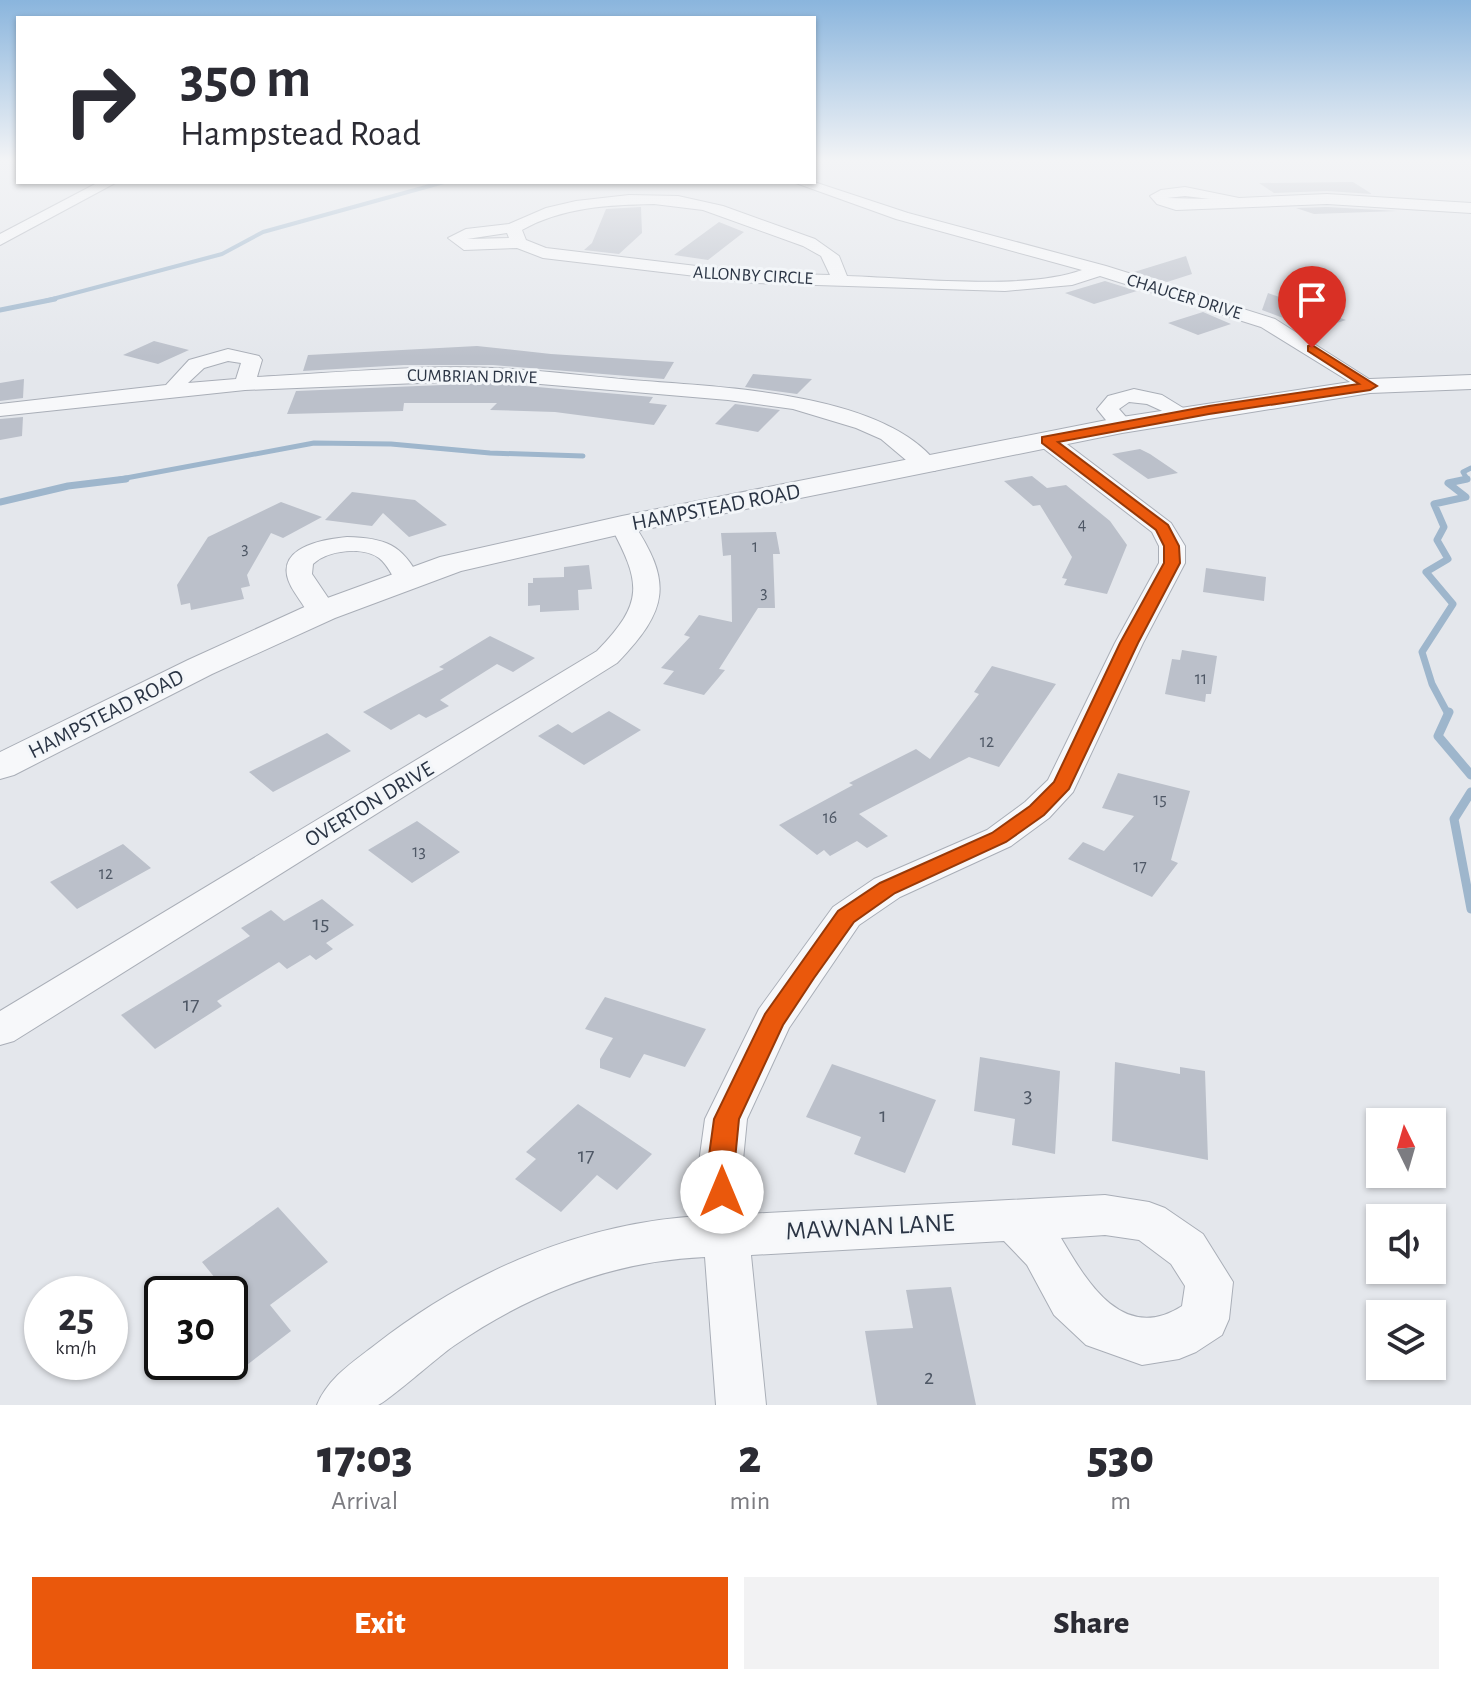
<!DOCTYPE html>
<style>
body{margin:0;font-family:"Alegreya Sans",sans-serif;background:#f2f2f3;color:#2b2b33;height:100vh;display:flex;flex-direction:column;font-size:30px;white-space:nowrap}
*{box-sizing:border-box;margin:0}
p{font-size:26px;color:#7c7c81}
.icon{flex:none;width:44px;height:44px;fill:none;stroke:currentColor;stroke-width:2;stroke-linecap:round;stroke-linejoin:round}
.map{position:relative;height:1405px;overflow:hidden}
.panel{display:flex;flex-direction:column;background:#fff;flex:1}
.panel>*{flex:none}
.hud{position:absolute;left:16px;top:16px;width:800px;height:168px;border-radius:0px;box-shadow:0 2px 6px #0004;background:#fff;color:#2b2b33;overflow:hidden}
.needle{width:52px;rotate:355deg}
.fabs{position:absolute;left:1366px;top:1108px;display:grid;gap:16px}
.fabs a{display:grid;place-items:center;width:80px;height:80px;border-radius:0px;background:#fff;box-shadow:0 2px 6px #0004;font-size:40px}
.speed{position:absolute;left:24px;top:1276px;display:flex;gap:16px;font-size:40px;font-weight:700;text-align:center}
.speed>*{display:grid;place-content:center;width:104px;height:104px;border-radius:50%;background:#fff;box-shadow:0 2px 6px #0004;line-height:1}
.speed small{font-size:20px;font-weight:400}
.speed .limit{border:4px solid #111;border-radius:12px;background:#fff;color:#111}
.pin{position:absolute;display:grid;place-items:center;width:68px;height:68px;color:#fff;margin:-82px -34px;border-radius:50% 50% 50% 0;rotate:-45deg;box-shadow:0 0 8px #0007}
.pin .icon{rotate:45deg}
.me{position:absolute;width:88px;margin:-44px;rotate:0deg;stroke-linejoin:round;filter:drop-shadow(0 0 6px #0008)}
.turn{display:flex;align-items:center;gap:28px;height:168px;padding:0 32px;font-size:36px}
.turn .icon{width:104px;height:104px;stroke-width:2.5}
.turn b{display:block;font-size:56px;line-height:68px}
.eta{display:flex;justify-content:space-evenly;align-items:center;height:136px;text-align:center}
.eta b{font-size:48px;font-weight:800;line-height:56px}
.primary-button{display:flex;gap:16px;margin-top:auto;padding:16px 32px}
.primary-button a{flex:1;height:92px;border-radius:0px;background:#ea580c;color:#fff;font-size:32px;font-weight:800;line-height:92px;text-align:center}
.primary-button a+a{background:#f2f2f3;color:#2b2b33}
.map>svg:first-child{display:block}
.lines{fill:none;stroke-linecap:round;stroke-linejoin:round}
.stream-far3{stroke:#9eb6cc;stroke-width:4}
.stream-far2{stroke:#9eb6cc;stroke-width:5}
.stream-far1{stroke:#9eb6cc;stroke-width:7}
.stream{stroke:#9eb6cc;stroke-width:9}
.building{fill:#bbc0ca}
.minor-casing{stroke:#a9aeb7;stroke-width:2}
.tertiary-casing{stroke:#a9aeb7;stroke-width:2}
.minor{fill:#f7f8fa;fill-rule:evenodd}
.tertiary{fill:#f7f8fa;fill-rule:evenodd}
.route{fill:#ea580c;stroke:#983908;stroke-width:2}
.labels{text-anchor:middle;dominant-baseline:central;stroke-width:6;stroke-linejoin:round;paint-order:stroke}
.far-street-label{font-size:18px;fill:#2b3545;stroke:#f3f6f9}
.number-label{font-size:18px;fill:#4f5866}
.street-label{font-size:22px;fill:#2b3545;stroke:#f3f6f9}
.near-number-label{font-size:22px;fill:#4f5866}
.near-street-label{font-size:26px;fill:#2b3545;stroke:#f3f6f9}
</style>
<div class="map">
<svg width="1471" height="1405" viewBox="0 0 1471 1405">
<rect width="100%" height="100%" fill="#e4e7ec"/>
<g class="lines">
<!-- stream-far3 -->
<path class="stream-far3" d="M45,301L222,254L263,232L444,182"/>
<!-- stream-far2 -->
<path class="stream-far2" d="M0,310L55,299
M110,481L314,443L391,444L490,453L583,456
M1458,481L1467,479L1463,472L1471,468"/>
<!-- stream-far1 -->
<path class="stream-far1" d="M0,502L68,486L126,479
M1448,714L1432,684L1422,652L1453,604L1426,572L1448,559L1437,540L1444,527L1434,504L1466,497L1448,483L1467,479"/>
<!-- stream -->
<path class="stream" d="M1449,712L1438,736L1471,775
M1471,792L1454,819L1471,909"/>
</g>
<!-- building -->
<path class="building" d="M1353,182L1372,194L1327,191L1274,193L1259,183Z
M641,207L642,233L619,254L584,250L592,243L606,209Z
M1327,207L1397,211L1314,214L1296,208Z
M719,222L744,232L708,260L674,255Z
M1186,256L1192,274L1167,282L1134,272Z
M1105,281L1137,291L1094,304L1065,293Z
M1268,293L1346,320L1315,330L1262,310Z
M1203,312L1231,324L1198,335L1168,323Z
M154,341L189,350L158,364L123,355Z
M477,346L551,354L674,362L664,379L493,365H404L303,371L308,355Z
M753,374L812,379L797,394L745,387Z
M24,379L23,398L0,401V383Z
M492,383L653,397L649,403L667,405L654,425L555,412L490,410L497,403H404L403,411L287,414L296,391Z
M735,404L780,410L758,432L715,424Z
M23,417L22,436L0,440V419Z
M1140,449L1150,454L1178,473L1148,479L1112,454Z
M1032,476L1047,488L1066,485L1110,521L1127,545L1107,594L1064,585L1067,579L1062,578L1072,557L1040,505L1033,506L1004,481Z
M352,492L415,500L447,525L409,537L383,513L372,526L325,520Z
M281,502L322,517L283,538L271,533L247,575L250,586L241,588L244,599L191,610L190,603L181,605L177,585L208,537Z
M776,532L780,554H773L775,608H758L719,669L725,670L704,695L663,684L674,671L661,668L690,637L684,635L699,615L732,622L731,555L723,556L721,533Z
M589,565L592,589L578,590L579,610L540,612V605L528,606V583H533V578L564,577V567Z
M1206,568L1266,577L1264,601L1203,592Z
M490,636L535,658L513,672L497,664L440,700L449,706L426,718L419,714L391,730L363,712L444,669L439,667Z
M1182,650L1217,656L1211,694H1206L1205,702L1165,694L1172,659L1180,660Z
M992,666L1056,684L999,767L969,757L859,814L888,836L867,848L857,841L830,856L824,850L817,855L779,825L853,785L849,783L916,749L930,759L979,694L974,692Z
M609,711L641,730L584,765L538,736L558,724L572,733Z
M327,733L351,751L273,792L249,772Z
M1118,773L1190,791L1171,860L1178,863L1152,897L1068,859L1083,842L1104,851L1134,816L1102,808Z
M417,821L460,852L412,883L368,850Z
M123,844L151,868L77,909L50,882Z
M322,899L354,925L326,943L333,949L316,960L310,955L287,969L279,962L217,1001L222,1006L155,1049L121,1015L250,936L241,928L271,910L284,921Z
M605,997L706,1029L685,1067L644,1054L630,1078L600,1068V1059L613,1038L585,1029Z
M980,1057L1060,1071L1055,1154L1012,1145L1015,1119L974,1111Z
M1115,1062L1180,1074V1067L1205,1071L1208,1160L1112,1141Z
M832,1064L936,1100L905,1173L854,1154L861,1137L806,1117Z
M578,1104L652,1154L617,1190L597,1175L561,1212L515,1179L536,1159L526,1152Z
M278,1207L328,1262L270,1305L291,1331L230,1378V1294H192L215,1278L202,1262Z
M951,1287L976,1405H877L865,1331L913,1328L906,1290Z"/>
<g class="lines">
<defs>
<path id="minor" d="M99,182H117L0,245V234Z
M793,182H814L908,213L1106,266L1275,319L1380,386L1370,392L1363,390L1261,327L1100,276L1072,285L1005,291L755,283L543,258L517,248L464,250L448,238L466,229L509,224L546,208L576,201L629,195L678,196L723,206L815,239L839,256L847,276C911,278 1025,291 1082,270L896,219ZM654,204L703,210L803,246L821,256L830,275L755,273L546,248L526,240L522,230C562,207 609,205 654,204ZM507,233L509,238L467,239Z
M1185,187L1239,198L1327,194L1471,203V213L1327,204L1176,210L1157,204L1150,196L1161,190ZM1185,196L1210,199L1167,198Z
M228,349L259,356L262,360L257,377C335,373 415,365 493,368C539,370 586,376 632,380C715,387 886,391 939,466L935,471H919L881,439L856,428L793,409L728,400L492,380L245,390L0,416V404L166,385L189,360ZM228,361L241,363L236,379L188,383L204,368Z
M1134,389L1162,395L1193,414L1182,420L1147,404L1129,402L1119,409L1133,425L1122,432L1114,430L1097,409L1108,396Z
M1047,433L1055,435L1171,523L1185,546V563L1143,643L1073,792L1049,818L1011,846L900,897L859,925L789,1028L747,1119L742,1170L746,1214L1105,1195L1149,1202L1165,1208L1203,1234L1233,1282L1229,1319L1222,1335L1196,1352L1179,1359L1142,1365L1086,1345L1054,1315L1027,1265L1004,1241L751,1255L766,1405H716L705,1257C612,1261 531,1293 455,1345C441,1354 386,1403 378,1405C361,1405 335,1405 317,1405C328,1378 353,1362 375,1345C468,1272 583,1222 702,1216L698,1170L705,1119L759,1009L833,907L874,879L987,830L1025,802L1048,780L1115,643L1159,563V546L1152,532L1039,445L1036,440L1039,435ZM1105,1235L1139,1240L1171,1264L1185,1286L1182,1306C1123,1344 1087,1282 1061,1238Z
M622,518L631,520C674,583 668,610 617,663L14,1041L0,1045V1011L597,651C645,602 641,583 610,525L613,520Z
M347,537C385,538 402,544 420,579L416,585H398C392,576 388,565 379,558C363,546 327,550 313,564L312,574L337,611L333,617C327,618 320,620 314,617C307,613 300,600 295,593C267,551 315,540 347,537Z"/>
<path id="tertiary" d="M1471,375V389L1370,393L1122,433L622,534L461,571L335,618L212,674L14,775L0,779V752L188,660L311,604L440,557L622,516L1122,417L1370,379Z"/>
</defs>
<!-- minor casing -->
<use href="#minor" class="minor-casing"/>
<!-- tertiary casing -->
<use href="#tertiary" class="tertiary-casing"/>
<!-- minor -->
<use href="#minor" class="minor"/>
<!-- tertiary -->
<use href="#tertiary" class="tertiary"/>
</g>
<!-- sky -->
<linearGradient id="sky" x2="0" y2="1"><stop stop-color="#8ab5dd"/><stop offset="0.45" stop-color="#f3f4f6"/><stop offset="1" stop-color="#f3f4f6" stop-opacity="0"/></linearGradient>
<rect width="1471" height="357" fill="url(#sky)"/>
<!-- route -->
<path class="route" d="M1312,345L1377,386L1370,390L1209,414L1058,442L1168,525L1179,546L1180,563L1138,643L1069,789L1044,815L1006,842L895,893L854,922L814,978L783,1025L739,1119L734,1170L736,1192L732,1201L722,1204L713,1201L707,1170L714,1119L765,1014L838,911L880,883L992,833L1030,806L1054,782L1120,643L1164,563V546L1156,530L1042,443V437L1209,406L1359,384L1308,351V346Z"/>
<g class="labels">
<!-- far-street labels -->
<g class="far-street-label">
<text transform="translate(753 276) rotate(3)">ALLONBY CIRCLE</text>
<text transform="translate(1184 297) rotate(17)">CHAUCER DRIVE</text>
<text transform="translate(472 377) rotate(1)">CUMBRIAN DRIVE</text>
</g>
<!-- number labels -->
<g class="number-label">
<text x="1082" y="525">4</text>
<text x="755" y="547">1</text>
<text x="245" y="549">3</text>
<text x="764" y="593">3</text>
<text x="1201" y="679">11</text>
<text x="987" y="742">12</text>
<text x="1160" y="800">15</text>
<text x="830" y="818">16</text>
<text x="419" y="852">13</text>
<text x="1140" y="867">17</text>
<text x="106" y="874">12</text>
</g>
<!-- street labels -->
<g class="street-label">
<text transform="translate(716 507) rotate(-11)">HAMPSTEAD ROAD</text>
<text transform="translate(106 714) rotate(-27)">HAMPSTEAD ROAD</text>
<text transform="translate(369 804) rotate(-31)">OVERTON DRIVE</text>
</g>
<!-- near-number labels -->
<g class="near-number-label">
<text x="321" y="923">15</text>
<text x="191" y="1004">17</text>
<text x="1028" y="1095">3</text>
<text x="883" y="1115">1</text>
<text x="586" y="1155">17</text>
<text x="929" y="1377">2</text>
</g>
<!-- near-street labels -->
<g class="near-street-label">
<text transform="translate(870 1227) rotate(-3)">MAWNAN LANE</text>
</g>
</g>
</svg>
<div class="fabs">
<a><svg class="needle" viewBox="-14 -14 28 28"><path d="M0-13l5 13h-10z" fill="#e53935"/><path d="M0 13l5-13h-10z" fill="#7c7c81"/></svg></a>
<a><svg class="icon" aria-label="sound" viewBox="0 0 24 24"><path d="M4 9h4l5-4v14l-5-4H4zM17 9q2 3 0 6"/></svg></a>
<a><svg class="icon" aria-label="layers" viewBox="0 0 24 24"><path d="M12 4l9 5-9 5-9-5zM3 14l9 5 9-5"/></svg></a>
</div>
<div class="speed"><div>25<small>km/h</small></div><div class="limit">30</div></div>
<div class="pin" style="left:1312px;top:348px;background:#d93025"><svg class="icon" aria-label="arrive" viewBox="0 0 24 24"><path d="M6 21V4h12l-3 4 3 4H6"/></svg></div>
<svg class="me" style="left:722px;top:1192px" viewBox="-20 -20 40 40"><circle r="19" fill="#fff"/><path d="M0-13L10 11 0 6-10 11z" fill="#ea580c"/></svg>
<div class="hud">
<div class="turn"><svg class="icon" aria-label="right" viewBox="0 0 24 24"><path d="M7 20v-9h11M14 6l5 5-5 5"/></svg><div><b>350 m</b>Hampstead Road</div></div>
</div>
</div>
<section class="panel">
<div class="eta">
<div><b>17:03</b><p>Arrival</p></div>
<div><b>2</b><p>min</p></div>
<div><b>530</b><p>m</p></div>
</div>
<div class="primary-button"><a>Exit</a><a>Share</a></div>
</section>
